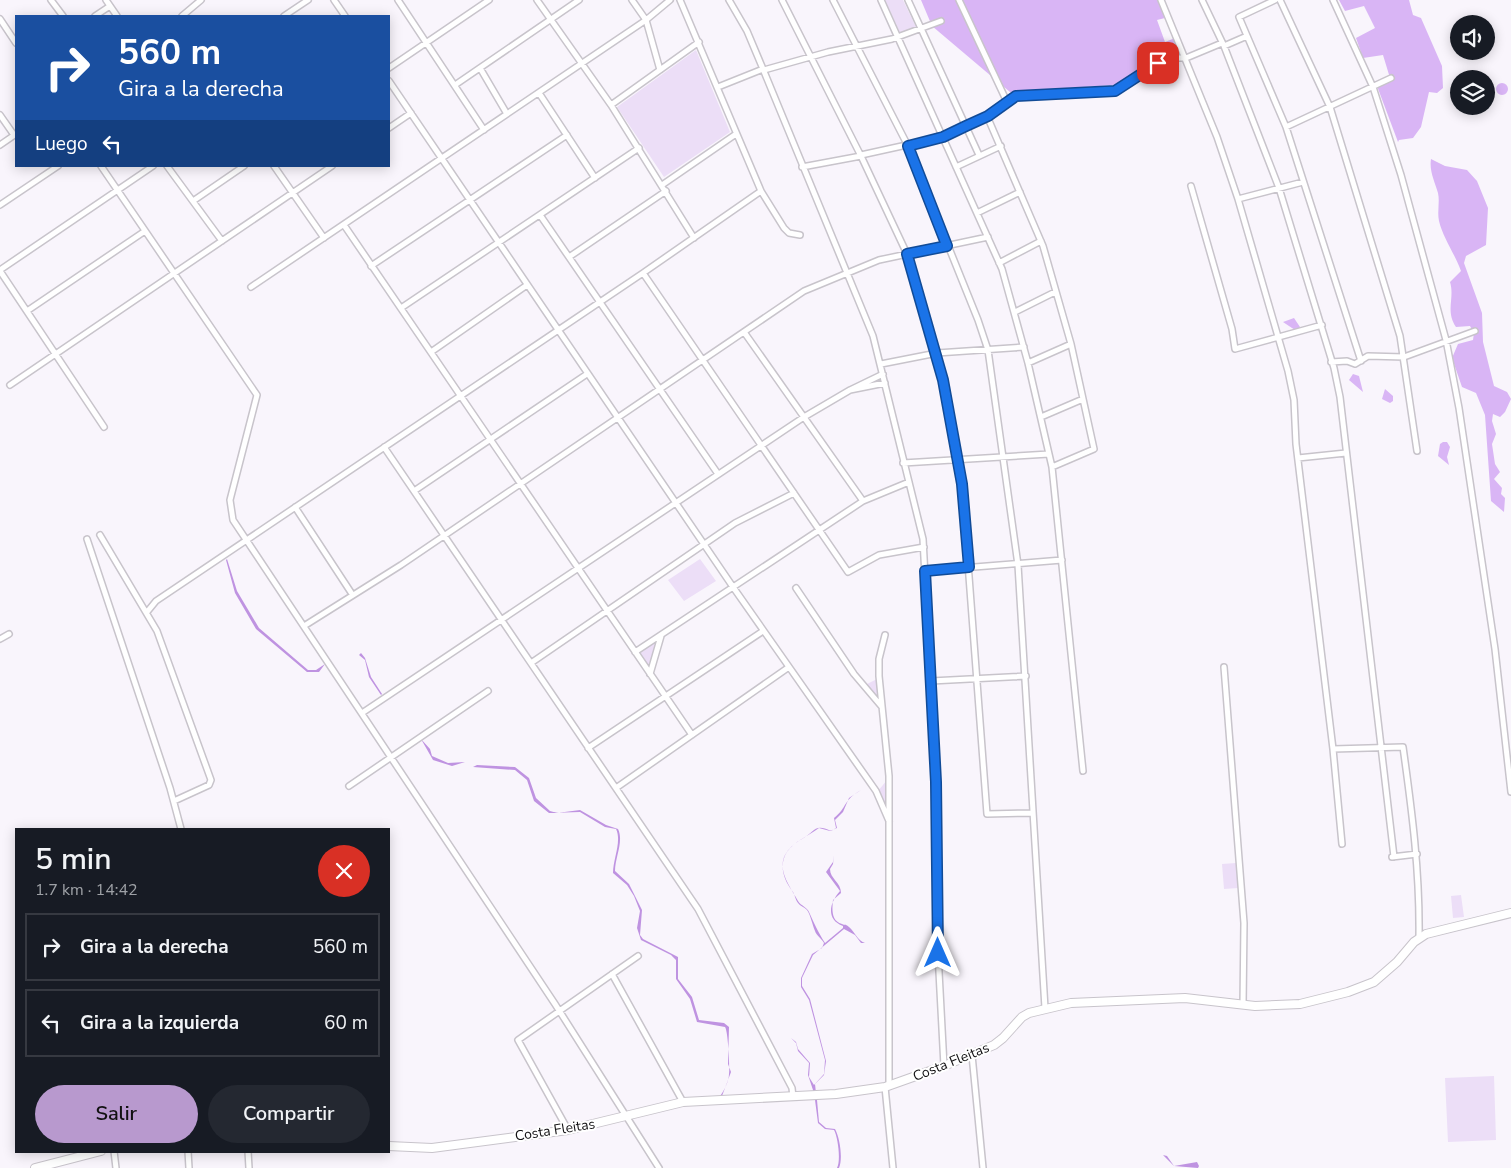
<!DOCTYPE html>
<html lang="es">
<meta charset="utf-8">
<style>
body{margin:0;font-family:"Nunito Sans",sans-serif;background:#242831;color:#f1f3f6;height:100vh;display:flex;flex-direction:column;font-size:19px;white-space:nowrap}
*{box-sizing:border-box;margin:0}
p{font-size:16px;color:#9ea1a6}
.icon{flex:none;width:28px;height:28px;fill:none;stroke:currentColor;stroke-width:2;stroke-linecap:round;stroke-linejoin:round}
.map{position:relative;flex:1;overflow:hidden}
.details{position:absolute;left:15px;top:828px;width:375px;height:325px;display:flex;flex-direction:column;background:#171b24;border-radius:0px;box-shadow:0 2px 12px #0003}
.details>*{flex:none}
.guide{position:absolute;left:15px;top:15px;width:375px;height:152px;border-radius:0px;box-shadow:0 2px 12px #0003;background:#1a4fa0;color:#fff;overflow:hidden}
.fabs{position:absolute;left:1450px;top:15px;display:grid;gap:10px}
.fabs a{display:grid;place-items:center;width:45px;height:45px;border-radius:50%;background:#171b24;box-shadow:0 2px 12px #0003;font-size:25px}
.pin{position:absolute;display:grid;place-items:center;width:42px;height:42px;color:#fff;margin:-21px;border-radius:10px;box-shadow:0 2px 8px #0006}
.me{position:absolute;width:55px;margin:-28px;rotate:0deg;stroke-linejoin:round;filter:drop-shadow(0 0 4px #0008)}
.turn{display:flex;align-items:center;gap:18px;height:105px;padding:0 20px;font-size:22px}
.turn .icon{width:65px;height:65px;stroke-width:2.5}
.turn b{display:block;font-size:35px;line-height:42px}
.then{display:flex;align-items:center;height:48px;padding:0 20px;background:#0003;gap:10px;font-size:19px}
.round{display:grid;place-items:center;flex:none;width:52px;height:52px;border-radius:26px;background:#242831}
.headline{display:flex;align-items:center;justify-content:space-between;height:85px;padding:0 20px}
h1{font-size:30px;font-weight:600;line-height:38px}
.primary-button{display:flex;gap:10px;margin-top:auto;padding:10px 20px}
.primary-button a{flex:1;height:58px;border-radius:30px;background:#b899ce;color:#111;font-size:20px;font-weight:600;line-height:58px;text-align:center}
.primary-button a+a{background:#242831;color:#f1f3f6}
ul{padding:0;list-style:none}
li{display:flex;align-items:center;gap:15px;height:68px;margin:0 10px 8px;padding:0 10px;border:2px solid #363941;border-radius:0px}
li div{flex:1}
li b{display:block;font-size:19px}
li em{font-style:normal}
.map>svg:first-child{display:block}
.green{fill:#ecdef7}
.forest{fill:#d9b5f5}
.water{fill:#bf93e1}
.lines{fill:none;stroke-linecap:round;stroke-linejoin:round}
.minor-casing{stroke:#c8c4cb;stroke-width:8}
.secondary-casing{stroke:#c8c4cb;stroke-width:10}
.minor{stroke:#fff;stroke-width:5}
.secondary{stroke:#fff;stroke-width:8}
.route-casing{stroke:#114b97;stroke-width:12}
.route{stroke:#1a73e8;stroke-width:9}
.labels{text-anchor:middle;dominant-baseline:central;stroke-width:4;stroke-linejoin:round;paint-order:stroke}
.street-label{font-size:14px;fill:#121113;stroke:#fff}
</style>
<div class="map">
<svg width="1511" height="1168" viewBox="0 0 1511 1168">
<rect width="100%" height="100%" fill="#f9f5fc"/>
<!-- green -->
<path class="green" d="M885,0H903L916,27L900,33Z
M696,50L730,132L664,177L617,107Z
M700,559L716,581L684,601L668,580Z
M657,640L649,668L639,653Z
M877,679L879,700L867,684Z
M887,780V811L878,791Z
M1236,863L1238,888L1224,889L1222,864Z
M1461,895L1464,917L1453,918L1451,896Z
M1494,1076L1496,1140L1448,1142L1445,1078Z"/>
<!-- forest -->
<path class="forest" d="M921,0H1158L1165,18L1157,20L1165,42L1175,38L1182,51L1154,59L1115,85L1010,92L932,26Z
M1339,0H1409L1413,15L1421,18L1442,66L1443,88L1437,93L1429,92L1421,127L1413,138L1399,140L1398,142L1377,86L1390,78L1383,55L1363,58L1356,38L1375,28L1364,6L1345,11Z
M1496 89a6 6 0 1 1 12 0a6 6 0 1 1-12 0Z
M1431,159L1445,166L1467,170L1477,181L1488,208L1486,245L1466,256L1464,263L1482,313L1483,342L1494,386L1507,392L1511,399L1505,412L1500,417L1493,414L1492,421L1496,434L1492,444L1495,464L1500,472L1494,479L1502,488L1501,494L1505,498L1504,512L1491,501L1485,415L1476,393L1462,387L1452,358L1458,344L1473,340L1474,333L1470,326L1456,327C1445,311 1455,298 1450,282L1461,271C1455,254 1443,238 1439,221C1437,212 1440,202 1438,193C1435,182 1429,171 1431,159Z
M1294,318L1300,327L1298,332L1283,322Z
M1353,374L1359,376L1363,392L1349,380Z
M1385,389L1393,396V401L1390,403L1382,399Z
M1443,442H1447L1450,447L1447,457L1449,465L1438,456L1440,444Z"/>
<!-- water -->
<path class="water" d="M227,559L237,591L259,628L308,670H316L325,664L319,672H307L256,629L235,593L226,560Z
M361,653L365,658L371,677L382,694L381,695L369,677L365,660L359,655Z
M421,739L430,749L432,756L448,763L465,762L452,766L433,760Z
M477,765L515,767L529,778L536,798L550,811L557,813L580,810L606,825L618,829C624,841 615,857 615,871L629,884L642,910L640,935L643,939L678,957V979L692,997L699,1020L724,1023L729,1027L728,1064L731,1072L722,1096H720C724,1091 729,1081 729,1074C730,1068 728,1030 725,1027L697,1022L690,999L676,979V960L671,955L641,940L637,928L640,911L634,896L627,885L613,873C613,859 622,841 616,829L605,827L580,812L549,813L534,801L527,780L515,770L473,767Z
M861,790L849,798L843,812L835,820L837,828L830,831L819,828C808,836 791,843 785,855C777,871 791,888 798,901C801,906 807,907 809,912C814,923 818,932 825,943L843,928V926C825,919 830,902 840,891L826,872L833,862L834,855L833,864L830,869C830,879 841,882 841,893L833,900C832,909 831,921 842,924C847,926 844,923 849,927C855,932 857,940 865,943H861L855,935L844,929L813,955L802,978V986L810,999L826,1061L824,1075L815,1084L816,1093H814L808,1075L809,1063L798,1051L796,1043L791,1038L796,1042L798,1049L810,1063L809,1077L814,1085L824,1074L825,1060L809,1000L801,987V978L812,954L822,948L824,943C822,939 816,935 815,931C812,924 811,916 807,910C804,907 800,906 798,903C795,899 795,895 793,892C778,873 778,852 802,839C815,832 814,823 831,831L836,828L834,818C848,807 842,801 861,790Z
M815,1100H817L819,1122L826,1128L835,1129C840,1138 843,1159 839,1168H837C841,1161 838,1137 834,1130L825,1129L818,1123Z
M1163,1155L1167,1156L1174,1166L1197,1162L1199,1166L1198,1168L1174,1166Z"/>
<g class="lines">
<defs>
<path id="minor" d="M51,0L63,16
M106,0L117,16
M334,0L345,16
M398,0L484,130
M537,0L611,105L694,238
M632,0L646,20L660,70
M680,0L761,191L784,228L789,233L800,235
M729,0L747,31L763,69L873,336L923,539L936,782L938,953L944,1066
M782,0L861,156L907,254L940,365L962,484L987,814L1032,813
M833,0L908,146L978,320L988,350L1018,565L1045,1008
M881,0L1002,269L1028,363L1052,467L1083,771
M908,0L979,155
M959,0L1007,102
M1161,0L1217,137L1238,199L1288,371L1294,400L1296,444L1333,749L1342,844
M1202,0L1224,46L1279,188L1334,368L1340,397L1394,857
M1275,0L1239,17L1286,127L1361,361
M1280,0L1330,107L1400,336L1417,451
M1333,0L1373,87L1401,175L1446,340L1459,408L1495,649L1511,792
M95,16L110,6
M182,16L201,0
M284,16L308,0
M0,19L16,43
M1224,46L1247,36
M389,68L489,0
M480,68L507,114
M764,70L828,52L892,39L941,21
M389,81L733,587L876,791L889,821
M455,85L579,0
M718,87L763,69
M539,93L595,178
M611,105L699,42
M0,115L14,135
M987,116L1043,246L1071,344L1094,449L1052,467
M1286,127L1391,78
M389,128L411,113
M0,145L16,134
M861,155L943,137L987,116L1016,96L1115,91L1158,63L1176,58H1186L1222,43
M101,166L257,395L230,500L233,520L555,1004L659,1168
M167,166L222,241
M274,166L324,238
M802,167L861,156
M956,167L1001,146
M662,185L736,134
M1191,186L1232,329L1235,349L1322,325
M1238,199L1303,182
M193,201L244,166
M0,205L58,166
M977,213L1020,192
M540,215L718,474
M344,225L692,735
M569,257L666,191
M999,263L1041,241
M371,266L567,135
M0,270L153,166
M0,271L104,427
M643,273L848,572L879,555L924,547
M251,287L646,20L670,0
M401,308L639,148
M27,311L145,231
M1015,312L1055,292
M744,332L863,501
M431,352L527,285
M1331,362L1347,361L1355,364L1368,356L1404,357L1475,331
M1028,363L1071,344
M881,364L937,353L1024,347
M883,374L850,390L885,383
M10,385L332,166
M1041,417L1083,399
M384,447L698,909L792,1088L793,1097
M1298,458L1346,453
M903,463L1049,454
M414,491L587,374
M295,507L352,594
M100,535L157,631L211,780L209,785L174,801
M87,539L170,788L181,829
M925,571L1062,560
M796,588L854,674L882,707
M147,612L156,601L643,273L761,191
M304,626L401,565L804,291L879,260L988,237
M885,635L879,659V676L889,776V1086
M0,639L9,634
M635,652L863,501L909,482
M531,663L735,523L794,493
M1224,667L1244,923L1243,1005
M650,674L661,636
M931,681L1026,676
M362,713L804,417L850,390
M588,748L763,631
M1333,749L1403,747C1412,811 1420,873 1419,938
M349,786L488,691
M616,788L789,667
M1392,857L1417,854
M612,974L683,1102
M972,1055L983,1168
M885,1087L893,1168
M568,1130L518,1040L638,956
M114,1151L116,1168
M188,1151L189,1168
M248,1151L249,1168"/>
<path id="secondary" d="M389,1146L432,1148L568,1130L683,1102L836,1094L885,1087L944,1066L994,1045L1003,1038L1022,1017L1029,1013L1071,1003L1185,998L1255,1006L1300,1004L1348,992L1374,982L1397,962L1414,942L1426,934L1511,913
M35,1168L101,1151"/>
</defs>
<!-- minor casing -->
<use href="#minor" class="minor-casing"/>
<!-- secondary casing -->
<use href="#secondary" class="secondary-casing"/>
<!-- minor -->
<use href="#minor" class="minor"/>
<!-- secondary -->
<use href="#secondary" class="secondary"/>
</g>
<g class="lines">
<defs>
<path id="route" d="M938,953L936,782L925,571L969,567L962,484L943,380L907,254L947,246L908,146L943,137L966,126L988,116L1016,96L1115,91L1158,63"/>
</defs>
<!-- route casing -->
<use href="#route" class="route-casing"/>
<!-- route -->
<use href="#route" class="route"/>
</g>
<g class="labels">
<!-- street labels -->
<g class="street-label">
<text transform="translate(951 1062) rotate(-22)">Costa Fleitas</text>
<text transform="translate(555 1130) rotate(-9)">Costa Fleitas</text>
</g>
</g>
</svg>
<div class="fabs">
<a><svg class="icon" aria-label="sound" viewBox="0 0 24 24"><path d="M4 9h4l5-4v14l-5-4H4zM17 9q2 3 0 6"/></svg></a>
<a><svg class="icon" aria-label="layers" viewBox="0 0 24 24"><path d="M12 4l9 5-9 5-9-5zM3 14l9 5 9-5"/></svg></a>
</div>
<div class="pin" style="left:1158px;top:63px;background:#d93025"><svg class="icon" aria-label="arrive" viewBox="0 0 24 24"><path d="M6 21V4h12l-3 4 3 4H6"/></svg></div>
<svg class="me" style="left:938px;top:953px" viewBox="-20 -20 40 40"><path d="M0-17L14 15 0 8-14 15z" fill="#1a73e8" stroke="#fff" stroke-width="4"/></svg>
<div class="guide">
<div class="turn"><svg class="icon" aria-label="right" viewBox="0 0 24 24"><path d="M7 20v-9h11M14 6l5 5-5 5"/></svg><div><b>560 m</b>Gira a la derecha</div></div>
<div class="then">Luego<svg class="icon" aria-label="left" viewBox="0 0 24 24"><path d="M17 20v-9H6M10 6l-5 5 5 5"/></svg></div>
</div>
<section class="details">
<div class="headline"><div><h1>5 min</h1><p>1.7 km · 14:42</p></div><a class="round" style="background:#d93025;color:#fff"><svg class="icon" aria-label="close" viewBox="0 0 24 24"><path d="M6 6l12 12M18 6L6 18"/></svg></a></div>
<ul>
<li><svg class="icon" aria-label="right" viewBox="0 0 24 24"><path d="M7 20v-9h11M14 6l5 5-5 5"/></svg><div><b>Gira a la derecha</b></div><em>560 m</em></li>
<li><svg class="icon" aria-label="left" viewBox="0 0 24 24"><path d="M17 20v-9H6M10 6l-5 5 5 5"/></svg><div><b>Gira a la izquierda</b></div><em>60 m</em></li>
</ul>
<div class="primary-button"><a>Salir</a><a>Compartir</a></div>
</section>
</div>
